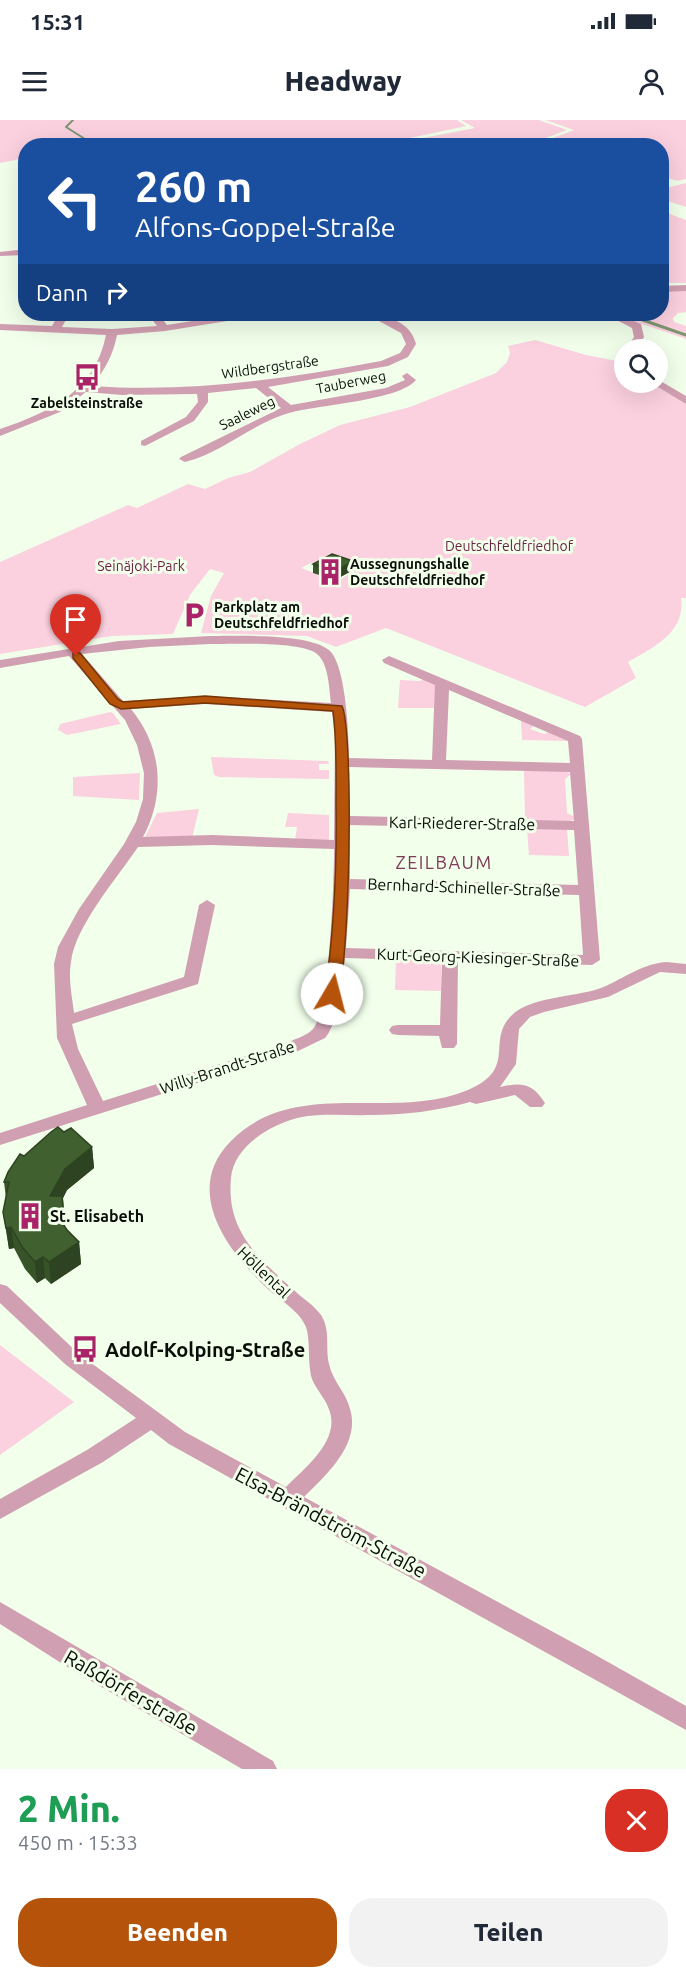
<!DOCTYPE html>
<html lang="de">
<meta charset="utf-8">
<style>
body{margin:0;font-family:Ubuntu,sans-serif;background:#f2f2f3;color:#1f2937;height:100vh;display:flex;flex-direction:column;font-size:22px;white-space:nowrap}
*{box-sizing:border-box;margin:0}
p{font-size:20px;color:#747a83}
.icon{flex:none;width:33px;height:33px;fill:none;stroke:currentColor;stroke-width:2;stroke-linecap:round;stroke-linejoin:round}
.map{position:relative;height:1649px;overflow:hidden}
.panel{display:flex;flex-direction:column;background:#fff;flex:1}
.panel>*{flex:none}
.banner{position:absolute;left:18px;top:18px;width:651px;height:183px;border-radius:24px;box-shadow:0 6px 24px #0002;background:#1a4fa0;color:#fff;overflow:hidden}
.controls{position:absolute;left:614px;top:219px;display:grid;gap:12px}
.controls a{display:grid;place-items:center;width:54px;height:54px;border-radius:50%;background:#fff;box-shadow:0 6px 24px #0002;font-size:30px}
.pin{position:absolute;display:grid;place-items:center;width:51px;height:51px;color:#fff;margin:-62px -26px;border-radius:50% 50% 50% 0;rotate:-45deg;box-shadow:0 0 6px #0007}
.pin .icon{rotate:45deg}
.me{position:absolute;width:66px;margin:-33px;rotate:8deg;stroke-linejoin:round;filter:drop-shadow(0 0 4px #0008)}
.turn{display:flex;align-items:center;gap:21px;height:126px;padding:0 18px;font-size:27px}
.turn .icon{width:78px;height:78px;stroke-width:2.5}
.turn b{display:block;font-size:42px;line-height:51px}
.then{display:flex;align-items:center;height:57px;padding:0 18px;background:#0003;gap:12px;font-size:22px}
.round{display:grid;place-items:center;flex:none;width:63px;height:63px;border-radius:24px;background:#f2f2f3}
.head{display:flex;align-items:center;justify-content:space-between;height:102px;padding:0 18px}
h1{font-size:36px;font-weight:800;line-height:45px;color:#1e9e55}
.action{display:flex;gap:12px;margin-top:auto;padding:12px 18px}
.action a{flex:1;height:69px;border-radius:24px;background:#b45309;color:#fff;font-size:24px;font-weight:800;line-height:69px;text-align:center}
.action a+a{background:#f2f2f3;color:#1f2937}
.status{display:flex;justify-content:space-between;align-items:center;height:42px;padding:0 30px;background:#fff;direction:ltr}
.status svg{height:16px;fill:currentColor}
header{display:flex;justify-content:space-between;align-items:center;height:78px;padding:0 18px;background:#fff;font-size:27px;font-weight:800}
.map>svg:first-child{display:block}
.green{fill:#fbd0df;fill-rule:evenodd}
.lines{fill:none;stroke-linecap:round;stroke-linejoin:round}
.stream-far1{stroke:#7c9670;stroke-width:2}
.stream{stroke:#7c9670;stroke-width:3}
.street{fill:#d19fb2;fill-rule:evenodd}
.wall{fill:#375328}
.shaded-wall{fill:#2d4321}
.building{fill:#40602f;stroke:#2d4321;stroke-width:1.5}
.route{fill:#b45309;stroke:#753606;stroke-width:1.5}
.labels{text-anchor:middle;dominant-baseline:central;stroke-width:6;stroke-linejoin:round;paint-order:stroke}
.far-street-label{font-size:14px;fill:#0a0e08;stroke:#f1ffeb}
.far-poi-label{font-size:14px;font-weight:bold;fill:#0a0e08;stroke:#f1ffeb;text-anchor:start}
.far-park-label{font-size:14px;fill:#6a1f42;stroke:#f1ffeb}
.street-label{font-size:16px;fill:#0a0e08;stroke:#f1ffeb}
.poi-label{font-size:16px;font-weight:bold;fill:#0a0e08;stroke:#f1ffeb;text-anchor:start}
.neighbourhood-label{font-size:18px;letter-spacing:1.5px;fill:#7e3a58;stroke:#f1ffeb}
.near-poi-label{font-size:20px;font-weight:bold;fill:#0a0e08;stroke:#f1ffeb;text-anchor:start}
.near-street-label{font-size:20px;fill:#0a0e08;stroke:#f1ffeb}
</style>
<div class="status"><b>15:31</b><svg viewBox="0 0 49 12"><path d="M0 12V9h3v3zM5 12V6h3v6zM10 12V3h3v9zM15 12V0h3v12zM26 1h20v11H26zM47 4h2v5h-2z"/></svg></div>
<header><svg class="icon" aria-label="menu" viewBox="0 0 24 24"><path d="M4 6h16M4 12h16M4 18h16"/></svg>Headway<svg class="icon" aria-label="person" viewBox="0 0 24 24"><circle cx="12" cy="8" r="4"/><path d="M4 21q1-7 8-7t8 7"/></svg></header>
<div class="map">
<svg width="686" height="1649" viewBox="0 0 686 1649">
<rect width="100%" height="100%" fill="#f1ffeb"/>
<!-- green -->
<path class="green" d="M0,0H457L466,6L405,19L401,26H26L25,43L20,39L0,43Z
M461,0H539L567,10L527,25H409L418,19L475,8Z
M545,0H686V59L677,61L662,56V26L534,25L574,10Z
M686,63V87L662,79V69Z
M662,91L686,100V163H662Z
M662,169L686,170V192L678,193L673,198L674,202L686,206V219L613,194H662Z
M535,220L586,235L622,242L624,262L652,263L686,284V478H681C686,513 652,528 628,542L636,558L585,587L386,508L336,527L307,516L201,513L211,476L224,453L210,449L190,475L173,514L112,516L0,534V442L128,385L137,388L188,364L205,369L228,358L250,352L300,324L340,305L410,287L496,253L507,242L510,233L508,226ZM311,443L323,447L353,450L338,462L301,448Z
M424,558L436,563L435,588H398L400,560L420,561Z
M110,592L113,593L121,604L67,615L58,610L60,604Z
M521,599L535,605L530,609L544,614L550,611L569,621L522,620Z
M211,637L328,641L329,644H319V650H329V659L219,657L214,655Z
M524,649L564,650L571,654L565,659L567,693L575,697V699L567,702L525,701Z
M140,653L139,680L73,676V657Z
M199,689L192,718L145,717L157,693Z
M288,693L329,695V719L325,722L295,720L297,707H285Z
M527,708L567,709L569,736L529,735Z
M396,837L434,838L441,842V871L395,870Z
M0,1225L74,1282L0,1335Z"/>
<g class="lines">
<!-- stream-far1 -->
<path class="stream-far1" d="M73,0L66,7L96,26
M626,194L641,199"/>
<!-- stream -->
<path class="stream" d="M637,198L686,215"/>
<!-- street -->
<path class="street" d="M26,129V135L0,136V132Z
M686,165V171L662,172V166Z
M59,194H69L62,207L112,209L157,206L148,194H158L167,205L236,194H257L252,197L165,211L117,215C113,235 105,250 92,266C190,273 285,259 381,241L400,233L406,224L401,213L379,201L378,199L383,196C398,200 412,207 416,224L408,237L388,246L268,267L291,285L386,268L405,260L402,256L407,253L416,260C400,280 320,285 293,292C255,301 224,332 185,342L179,339L181,337L281,288L256,268L208,273V282L194,301L145,326L141,325V321L186,297L198,282L197,274L122,275L86,272L60,292L0,316V309C50,292 95,271 106,215L0,210V204L52,206Z
M605,194H617L641,204L644,217L636,230H626L634,217L632,208Z
M657,259L686,276V284L653,264L652,262H657Z
M210,516C237,516 308,513 329,530C346,544 349,616 349,638L432,640L435,565L384,543L382,540L389,536L580,616L582,619L600,840L592,845L458,841L457,924L454,928H442L439,916L398,915L392,914L389,910L392,906L398,905H440L442,841L345,838L338,894L328,914L325,918L296,932L0,1025V1013L87,985L57,918L54,844L58,827L79,789L124,724L136,702L143,679L144,653L137,625L125,600L69,536L0,548V540L119,521ZM210,524C232,524 302,521 317,534C329,544 329,569 331,583L205,576L123,581L82,534L149,527ZM449,570L568,621L570,643L446,640ZM205,584L332,592L335,617L334,720L212,715L143,717C166,674 162,627 131,589ZM349,647L570,652L574,701L350,696ZM350,705L574,710L578,765L350,759ZM212,725L334,729C334,762 330,888 313,909C307,916 292,920 284,924L103,981L78,929L72,904L198,864L215,785L207,780L199,785L184,857L74,893C72,876 68,859 71,842C75,806 118,757 138,727ZM350,769L579,775L583,835L346,828Z
M666,842L686,844V854L660,852L608,877L544,892L530,897L519,909L516,944L500,967C522,962 532,963 545,983L542,987H530L515,975L476,984L470,982C437,991 404,995 371,995C343,996 311,991 285,1002C261,1011 233,1031 231,1058C226,1111 258,1138 295,1171C303,1179 314,1185 321,1195C331,1211 325,1227 329,1244C333,1262 346,1272 350,1289C361,1324 326,1355 304,1377L592,1533L686,1586V1610L169,1324L151,1310L103,1342L0,1399V1379L87,1330L136,1298L65,1244L0,1183V1164L7,1166L79,1234L185,1312L286,1367C305,1347 343,1319 328,1287C324,1277 316,1269 312,1259C307,1242 311,1216 305,1205C299,1191 280,1180 269,1170C229,1133 181,1071 231,1021C295,956 392,1002 468,970C518,949 486,922 511,896C528,877 574,877 598,869C621,861 640,844 666,842Z
M0,1482L273,1641L277,1649H242L69,1548L0,1504Z"/>
</g>
<!-- wall -->
<path class="wall" d="M353,441V450L335,460L313,453V444Z
M64,1012L92,1027L94,1048L67,1070L63,1078L65,1107L79,1122L81,1144L51,1164L45,1158L37,1163L25,1149L14,1128L9,1129L3,1092L6,1078L4,1062L24,1036Z"/>
<!-- shaded-wall -->
<path class="shaded-wall" d="M353,441V450L335,460V452Z
M92,1027L94,1048L67,1070L63,1078L65,1113L50,1076L65,1049Z
M11,1107L14,1128L9,1129L6,1108Z
M79,1122L81,1144L51,1164L49,1142Z
M43,1137L45,1158L37,1163L35,1142Z"/>
<!-- building -->
<path class="building" d="M332,434L353,441L335,452L313,444Z
M58,1007L64,1012L71,1008L92,1027L65,1049L50,1076H62L63,1092L56,1093L67,1110L79,1122L49,1142L43,1137L35,1142L23,1128L11,1107L6,1108L3,1092L9,1062H4L8,1052L20,1034L24,1036L51,1012Z"/>
<!-- route -->
<path class="route" d="M76,532L80,533L118,579L123,582L205,576L342,586C354,611 350,853 337,877H327L325,874C334,811 337,746 336,683C336,652 337,622 333,591L205,583L121,589L110,584L73,538V533Z"/>
<!-- icons -->
<defs>
<symbol id="bus-bare" viewBox="-9 -9 18 18"><path d="M-5-6H5V4H4V6H2V4H-2V6H-4V4H-5ZM-3.5-4V0h7V-4ZM-3.5 1.2v1.5H-2V1.2ZM2 1.2v1.5H3.5V1.2Z" fill="#aa2268" stroke="#f1ffeb" stroke-width="2.5" paint-order="stroke"/></symbol>
<symbol id="building-bare" viewBox="-9 -9 18 18"><path d="M-4-6H4V6H1V3H-1V6H-4ZM-2.5-4.3h1.7v1.8h-1.7ZM.8-4.3h1.7v1.8H.8ZM-2.5-1h1.7V.8h-1.7ZM.8-1h1.7V.8H.8Z" fill="#aa2268" stroke="#f1ffeb" stroke-width="2.5" paint-order="stroke"/></symbol>
<symbol id="parking-bare" viewBox="-9 -9 18 18"><path d="M-3.5-5.5H1a3.5 3.5 0 0 1 0 7H-1V5.5H-3.5ZM-1-3.4V-.6H.8a1.4 1.4 0 0 0 0-2.8Z" fill="#aa2268" stroke="#f1ffeb" stroke-width="2.5" paint-order="stroke"/></symbol>
</defs>
<g fill-rule="evenodd">
<use href="#bus-bare" x="68" y="238" width="38" height="38"/>
<use href="#building-bare" x="311" y="433" width="38" height="38"/>
<use href="#parking-bare" x="175" y="476" width="38" height="38"/>
<use href="#building-bare" x="11" y="1077" width="38" height="38"/>
<use href="#bus-bare" x="66" y="1210" width="38" height="38"/>
</g>
<g class="labels">
<!-- far-street labels -->
<g class="far-street-label">
<text transform="translate(270 247) rotate(-8)">Wildbergstraße</text>
<text transform="translate(351 262) rotate(-11)">Tauberweg</text>
<text transform="translate(247 293) rotate(-26)">Saaleweg</text>
</g>
<!-- far-poi labels -->
<g class="far-poi-label">
<text x="87" y="283" text-anchor="middle">Zabelsteinstraße</text>
<text x="350" y="444">Aussegnungshalle<tspan x="350" dy="16">Deutschfeldfriedhof</tspan></text>
<text x="214" y="487">Parkplatz am<tspan x="214" dy="16">Deutschfeldfriedhof</tspan></text>
</g>
<!-- far-park labels -->
<g class="far-park-label">
<text x="509" y="426">Deutschfeldfriedhof</text>
<text x="141" y="446">Seinäjoki-Park</text>
</g>
<!-- street labels -->
<g class="street-label">
<text transform="translate(462 703) rotate(1)">Karl-Riederer-Straße</text>
<text transform="translate(464 767) rotate(2)">Bernhard-Schineller-Straße</text>
<text transform="translate(478 837) rotate(2)">Kurt-Georg-Kiesinger-Straße</text>
<text transform="translate(227 947) rotate(-18)">Willy-Brandt-Straße</text>
<text transform="translate(264 1152) rotate(44)">Höllental</text>
</g>
<!-- poi labels -->
<g class="poi-label">
<text x="50" y="1096">St. Elisabeth</text>
</g>
<!-- neighbourhood labels -->
<g class="neighbourhood-label">
<text x="444" y="742">ZEILBAUM</text>
</g>
<!-- near-poi labels -->
<g class="near-poi-label">
<text x="105" y="1229">Adolf-Kolping-Straße</text>
</g>
<!-- near-street labels -->
<g class="near-street-label">
<text transform="translate(331 1402) rotate(28)">Elsa-Brändström-Straße</text>
<text transform="translate(131 1572) rotate(30)">Raßdörferstraße</text>
</g>
</g>
</svg>
<div class="controls">
<a><svg class="icon" aria-label="search" viewBox="0 0 24 24"><circle cx="10" cy="10" r="6"/><path d="M15 15l6 6"/></svg></a>
</div>
<div class="pin" style="left:76px;top:536px;background:#d93025"><svg class="icon" aria-label="arrive" viewBox="0 0 24 24"><path d="M6 21V4h12l-3 4 3 4H6"/></svg></div>
<svg class="me" style="left:332px;top:874px" viewBox="-20 -20 40 40"><circle r="19" fill="#fff"/><path d="M0-13L10 11 0 6-10 11z" fill="#b45309"/></svg>
<div class="banner">
<div class="turn"><svg class="icon" aria-label="left" viewBox="0 0 24 24"><path d="M17 20v-9H6M10 6l-5 5 5 5"/></svg><div><b>260 m</b>Alfons-Goppel-Straße</div></div>
<div class="then">Dann<svg class="icon" aria-label="right" viewBox="0 0 24 24"><path d="M7 20v-9h11M14 6l5 5-5 5"/></svg></div>
</div>
</div>
<section class="panel">
<div class="head"><div><h1>2 Min.</h1><p>450 m · 15:33</p></div><a class="round" style="background:#d93025;color:#fff"><svg class="icon" aria-label="close" viewBox="0 0 24 24"><path d="M6 6l12 12M18 6L6 18"/></svg></a></div>
<div class="action"><a>Beenden</a><a>Teilen</a></div>
</section>
